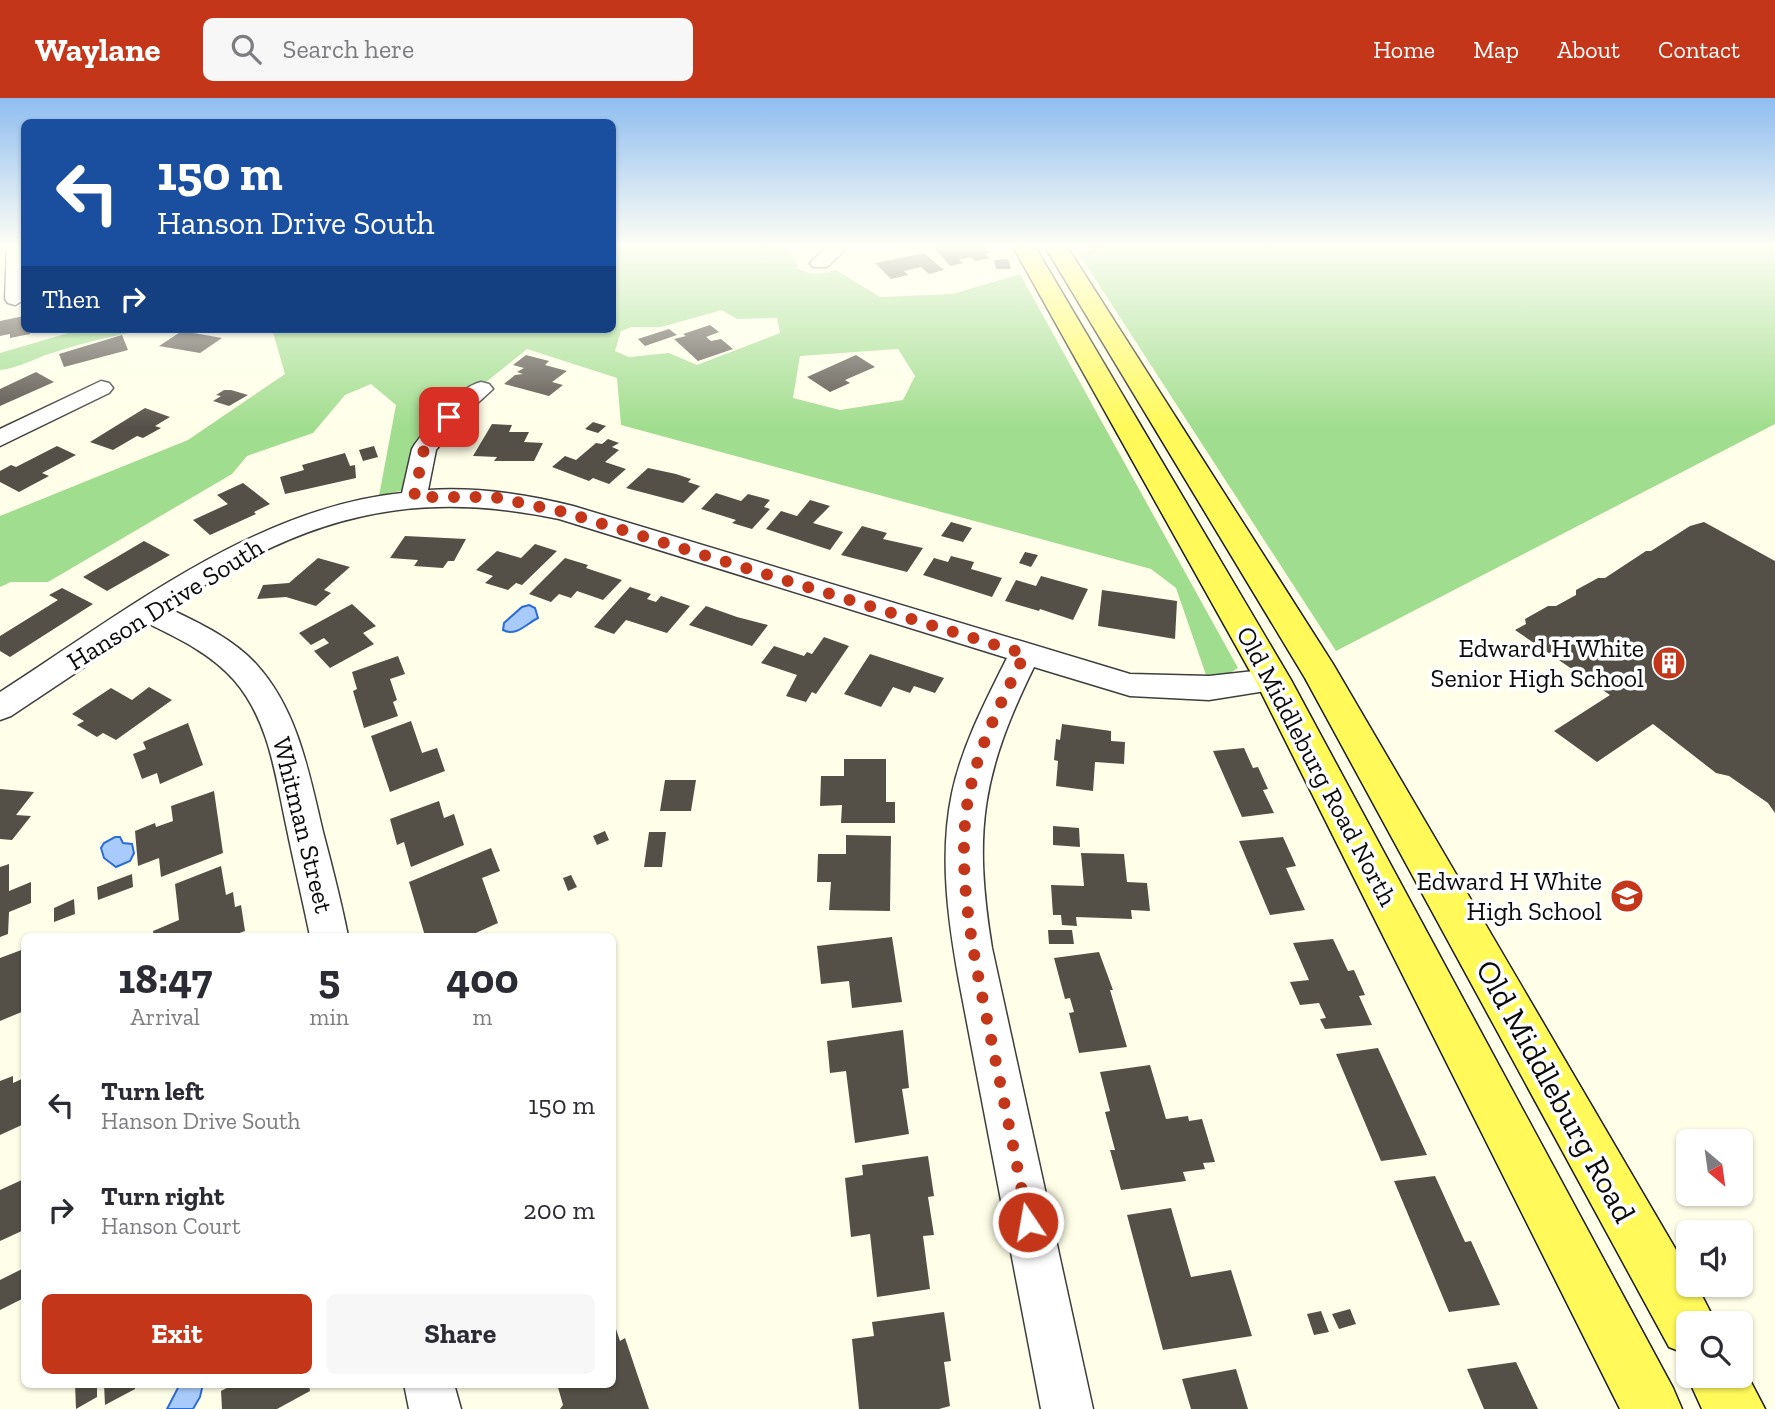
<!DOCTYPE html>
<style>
body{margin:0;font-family:"Zilla Slab",serif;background:#f7f7f7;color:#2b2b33;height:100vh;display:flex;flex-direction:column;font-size:26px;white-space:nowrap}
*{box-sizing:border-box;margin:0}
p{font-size:23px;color:#7c7c81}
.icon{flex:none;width:38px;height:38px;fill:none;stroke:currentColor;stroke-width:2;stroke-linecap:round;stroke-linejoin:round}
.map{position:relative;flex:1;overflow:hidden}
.sheet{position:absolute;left:21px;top:835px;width:595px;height:455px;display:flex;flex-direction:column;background:#fff;border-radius:10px;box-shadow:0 2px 5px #0004}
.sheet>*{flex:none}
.top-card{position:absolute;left:21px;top:21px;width:595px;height:214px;border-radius:10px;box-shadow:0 2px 5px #0004;background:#1a4fa0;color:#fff;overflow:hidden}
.needle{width:46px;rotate:151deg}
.buttons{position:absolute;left:1676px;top:1031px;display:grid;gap:14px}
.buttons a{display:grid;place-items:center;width:77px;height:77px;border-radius:10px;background:#fff;box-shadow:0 2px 5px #0004;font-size:35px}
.pin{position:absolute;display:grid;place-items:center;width:60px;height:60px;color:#fff;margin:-30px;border-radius:14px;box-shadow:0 4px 10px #0006}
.me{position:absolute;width:77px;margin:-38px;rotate:348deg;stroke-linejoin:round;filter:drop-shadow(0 0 5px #0008)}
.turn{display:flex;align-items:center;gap:24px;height:147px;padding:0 21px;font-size:32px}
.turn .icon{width:91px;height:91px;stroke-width:2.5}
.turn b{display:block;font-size:49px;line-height:60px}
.then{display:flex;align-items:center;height:66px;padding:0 21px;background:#0003;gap:14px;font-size:26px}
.eta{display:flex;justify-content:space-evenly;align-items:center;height:119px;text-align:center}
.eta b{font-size:42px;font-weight:700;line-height:49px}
.action{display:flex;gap:14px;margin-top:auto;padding:14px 21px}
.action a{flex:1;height:80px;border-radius:10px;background:#c4361a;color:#fff;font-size:28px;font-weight:700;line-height:80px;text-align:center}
.action a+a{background:#f7f7f7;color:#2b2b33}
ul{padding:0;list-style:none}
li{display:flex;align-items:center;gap:21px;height:105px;padding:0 21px}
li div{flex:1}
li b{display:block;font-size:26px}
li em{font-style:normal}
header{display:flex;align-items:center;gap:42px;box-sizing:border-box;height:98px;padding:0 35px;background:#c4361a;color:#fff}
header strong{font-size:33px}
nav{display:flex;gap:38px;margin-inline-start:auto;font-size:24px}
.search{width:490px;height:63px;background:#f7f7f7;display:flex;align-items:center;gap:18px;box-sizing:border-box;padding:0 24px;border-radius:10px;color:#7c7c81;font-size:26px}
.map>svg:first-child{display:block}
.forest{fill:#a1dd8e;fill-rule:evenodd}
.water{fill:#a9cbfb;stroke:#2b6dd7;stroke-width:2}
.building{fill:#544f47}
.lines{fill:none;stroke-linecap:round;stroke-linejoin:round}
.minor-casing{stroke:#3e3e3e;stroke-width:3}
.major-casing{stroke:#1c1c1c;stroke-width:3}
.minor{fill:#fff;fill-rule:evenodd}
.major{fill:#fffa59;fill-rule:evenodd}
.route{stroke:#c4361a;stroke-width:12;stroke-dasharray:0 21.6}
.labels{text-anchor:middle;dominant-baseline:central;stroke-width:7;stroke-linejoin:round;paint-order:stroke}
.street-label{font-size:26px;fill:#0b0b0b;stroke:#fff}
.poi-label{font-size:26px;fill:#0b0b0b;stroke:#fff;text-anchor:end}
.near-street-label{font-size:32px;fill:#0b0b0b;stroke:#fff}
</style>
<header>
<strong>Waylane</strong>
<div class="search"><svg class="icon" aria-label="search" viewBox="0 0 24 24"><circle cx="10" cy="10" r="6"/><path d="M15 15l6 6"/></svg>Search here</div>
<nav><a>Home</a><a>Map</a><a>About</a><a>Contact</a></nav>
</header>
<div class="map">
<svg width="1775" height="1311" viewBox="0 0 1775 1311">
<rect width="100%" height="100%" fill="#ffffe9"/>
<!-- forest -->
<path class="forest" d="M613,147H793L785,151L796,164L797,170C810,178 821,176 836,172L880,199L953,196L1020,176L1238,570L1230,575L1206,577L1176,490L1151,471L621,327L617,280L527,251L440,321L404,392L379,398L396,307L371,286L345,297L313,335L247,358L232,376L48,484H11L0,489V418L188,342L285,276L272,231H612ZM722,212L737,221L777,220L780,235L697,267L669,255L629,259L615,253L621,233L632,229H661ZM898,251L915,278L903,302L840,312L793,300L800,258Z
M1113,147H1775V326L1336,553L1079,156Z
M82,231H154C118,236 86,244 52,255C33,261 19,270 0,272V255Z"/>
<!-- water -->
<path class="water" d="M529,507L535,510L538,520C526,526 516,539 503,532L504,525L522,509Z
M115,739H120L123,745L132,746L134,755L130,763L116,769L104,760L101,750L104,745Z
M180,1286H203L200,1299L193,1311H167Z"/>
<!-- building -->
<path class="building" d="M944,147L948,150L956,147H969L973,150L982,148L990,155L985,156L990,160L975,163L971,159L959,162L963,165L950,168L933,149Z
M924,155L944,172L929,176L921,169L904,173L908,177L891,181L875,165Z
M1008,161L1011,171H996L994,162Z
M24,218V231H30V236L10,240V236L0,238V223Z
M710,227L719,234L706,239L711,243L721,241L733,251L698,263L674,241L686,238L683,236Z
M669,231L677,237L645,248L638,241Z
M182,233L222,240L200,255L159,248Z
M122,237L128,252L64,269L59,256Z
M526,257L549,263L545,267L567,273L552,284L563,287L549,298L504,286L515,277L523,276L517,274L524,270L513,267Z
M856,257L875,269L845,282L850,285L830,294L807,279Z
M36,274L54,284L0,308V291Z
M224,292H231L248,297L229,308L213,303L221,298L216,297Z
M145,310L170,319L155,328L161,330L143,340L137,338L113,352L90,344Z
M593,324L606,328L598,335L585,331Z
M492,326L512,327L509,334H529L524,344L543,345L534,363H494L497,359L473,358Z
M608,341L619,345L612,349L619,352L605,364L626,371L609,386L593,380L589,383L552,369L565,358L576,362L596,345L602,346Z
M57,348L76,357L42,375L49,378L19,394L0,384V373L11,367L16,369Z
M374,348L378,359L363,363L359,352Z
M345,355L350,368L355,367L356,380L285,396L280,379L304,372L302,367Z
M648,370L676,376L691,381L688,384L700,388L683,405L626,390Z
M243,385L270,406L254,414L256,416L210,437L193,422L228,406L217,397Z
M716,395L741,403L748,396L770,402L764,409L770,411L752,431L732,425L736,422L701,411Z
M810,402L830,408L813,425L843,434L830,452L766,431L781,413L797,418Z
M951,424L972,430L963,444L941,438Z
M1704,424L1775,463V715L1768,705L1729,678L1716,675L1653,626L1597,664L1554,633L1610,597L1515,532L1526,526L1525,521L1548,508H1556L1576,497V492L1598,480H1605L1646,453H1651L1690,428Z
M862,428L887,435L883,441L923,450L907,474L841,457Z
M405,438L466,441L454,463H448L443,470L414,468L418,462L390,460Z
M144,443L170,457L107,493L83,479Z
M535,446L557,453L522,487L516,485L508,492L485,485L493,478L476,472L497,453L521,460Z
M1025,454L1038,457L1031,469L1019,465Z
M951,458L974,464L971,471L1002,480L992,499L923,477L934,460L948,464Z
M318,460L350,469L324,492L331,495L316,508L286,499L257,501L263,487L289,485Z
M565,460L588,467L586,470L622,482L603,502L577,493L571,500L559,496L551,504L529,496Z
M1041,478L1088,491L1073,522L1040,511L1039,513L1005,503L1016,482L1036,488Z
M630,489L651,496L647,501L656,504L661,498L690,508L667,535L626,522L614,536L594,529Z
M62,490L93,506L10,559L0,553V538L58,502L49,497Z
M1102,492L1177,503L1175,541L1098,528Z
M352,506L376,528L363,535L374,546L330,570L314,553L329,545L324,540L311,547L299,535Z
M706,508L737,519L768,527L752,548L689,527Z
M824,539L849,548L816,596L812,594L806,604L786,598L797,577L761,565L774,548L804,558L807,554L812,556Z
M870,556L944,580L935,595L914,588L910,595L893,589L881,609L844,596Z
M398,558L405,576L390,581L397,602L393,604L398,618L364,630L353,593L357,591L352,574Z
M149,589L172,602L116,642L103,635L97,639L77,627L84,623L72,616L111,590L132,602Z
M411,623L422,655L437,650L445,673L390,694L371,638Z
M188,625L203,667L160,686L157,675L142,681L133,656L146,651L143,644Z
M1062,626L1111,633V643L1125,644L1124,666L1095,664L1093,693L1056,688L1058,663L1054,662L1056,641L1060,642Z
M1244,650L1253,670L1258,669L1268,691L1263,692L1274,715L1242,719L1213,653Z
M844,661H886V704H895V725H841L842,707L820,708L821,678H844Z
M665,682H696L691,713H660Z
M0,691L34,694L16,717L31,718L12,742L0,741Z
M214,693L223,755L161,779L159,760L138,768L135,733L155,725L156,729L173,723L171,708Z
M439,703L444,720L454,716L464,747L411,769L404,744L397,747L390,721Z
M1053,728L1079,730L1080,749L1053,747Z
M605,733L609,742L597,747L593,738Z
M649,734H666L662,769H644Z
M846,737L891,738L890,813L829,812L831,784H817L818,756H846Z
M1283,739L1296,768L1286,770L1305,812L1270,817L1239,743Z
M491,750L500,773L482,780L498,825L469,838H425L409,784Z
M1081,755L1124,756L1127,784L1147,785L1150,813L1131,812L1132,821L1076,819L1077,828L1062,827L1061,817H1053L1051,787L1084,788Z
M9,766V793L31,784V805L9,814L8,836L0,839V769Z
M221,768L226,797L233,794L235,809L241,807L245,833L231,838H154L153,833L179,822L175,786Z
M132,776L133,789L98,802L97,789Z
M571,777L577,789L568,793L563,780Z
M74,801L75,816L54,824V810Z
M1048,832H1072L1074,846H1049Z
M892,839L902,904L852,910L849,883L821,886L817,848Z
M1333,841L1348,873L1354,872L1365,897L1359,898L1372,927L1325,931L1320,921L1326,920L1319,905L1300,907L1290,884L1309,882L1293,845Z
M24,851V913L0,923V860Z
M1099,854L1113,892H1110L1127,949L1079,955L1069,915L1074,914L1070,900L1065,901L1054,860Z
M903,932L909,990L902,991L909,1036L855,1045L846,973L830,975L827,943Z
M1378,950L1427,1057L1381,1063L1336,956Z
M1150,967L1166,1021L1188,1018L1189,1023L1202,1021L1215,1064L1203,1065L1205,1071L1183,1074L1186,1083L1121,1092L1110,1052H1115L1105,1014L1110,1013L1100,974Z
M13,978V985L24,980V1026L0,1037V983Z
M928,1058L934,1098L928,1099L934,1137L923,1138L930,1191L877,1199L870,1136L851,1139L845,1080L863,1077L862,1067Z
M1435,1078L1465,1144L1471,1143L1500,1207L1449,1214L1394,1083Z
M24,1081V1132L0,1143V1092Z
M1171,1110L1191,1179L1231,1172L1252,1238L1163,1252L1127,1117Z
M24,1170V1200L0,1212V1182Z
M1350,1211L1356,1226L1339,1231L1332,1216Z
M1321,1213L1329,1234L1314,1237L1307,1216Z
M944,1214L951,1263L944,1264L950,1308L939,1311H859L852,1241L874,1238L872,1224Z
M613,1222L620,1243L625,1240L649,1311H560L563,1307L557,1286H612Z
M1516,1264L1538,1311H1484L1467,1271Z
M1236,1271L1248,1311H1191L1182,1281Z
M75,1286H97V1299L76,1311Z
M104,1286H135V1291L105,1307Z
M234,1286H309L310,1293L277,1311H222L221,1293Z"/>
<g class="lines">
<defs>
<path id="minor" d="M7,147H24V202L15,207L8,205L5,201Z
M829,147H850L827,169H813L810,165Z
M101,283L109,285L113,290L109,295L0,348V331Z
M481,284L489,286L493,291L457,324L436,352L428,392C477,389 526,396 573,408L1130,576L1209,578L1273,571L1284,574L1289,582L1284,590L1209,602L1130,598L1034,569C982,675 973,733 992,850L1093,1311H1041L959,883C948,822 939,757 952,695C962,648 985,604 1007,560L559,421C441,396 344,408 237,467C214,479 192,497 170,511C201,526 233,541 256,566C298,612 309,675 323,734C332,768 341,803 348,838H310C302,800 293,761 285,722C275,674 268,621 234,582C211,556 180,541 149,526L11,618L0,622V594C122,516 254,410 402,395L412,351L415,346C431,326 456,290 481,284Z
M404,1286H454L461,1311H409Z"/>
<path id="major" d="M1012,147H1034L1291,582L1673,1290L1682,1311H1620L1255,582Z
M1044,147H1066L1333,566L1689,1174V1186H1696L1716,1225H1689V1257L1669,1249L1305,580Z
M1741,1265L1765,1311H1702L1687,1278L1689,1273V1278H1741Z"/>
</defs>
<!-- minor casing -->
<use href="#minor" class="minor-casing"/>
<!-- major casing -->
<use href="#major" class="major-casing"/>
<!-- minor -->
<use href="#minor" class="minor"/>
<!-- major -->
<use href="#major" class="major"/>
</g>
<!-- sky -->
<linearGradient id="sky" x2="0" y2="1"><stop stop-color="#8fbdf0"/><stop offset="0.45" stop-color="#fffff5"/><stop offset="1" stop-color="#fffff5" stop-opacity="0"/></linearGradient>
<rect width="1775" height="330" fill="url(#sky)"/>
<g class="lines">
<!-- route -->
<path class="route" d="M449,319L424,351L414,399H493L564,414L1025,556C1000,606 973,658 966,715C958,788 975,864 990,936C1003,998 1016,1061 1028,1124"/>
</g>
<!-- icons -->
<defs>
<symbol id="building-disc" viewBox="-11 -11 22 22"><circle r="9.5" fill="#c4361a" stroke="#fff"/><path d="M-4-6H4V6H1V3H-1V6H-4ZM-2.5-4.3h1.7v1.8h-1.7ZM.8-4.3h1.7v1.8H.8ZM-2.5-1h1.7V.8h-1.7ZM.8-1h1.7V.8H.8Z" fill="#fff"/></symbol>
<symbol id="school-disc" viewBox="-11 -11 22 22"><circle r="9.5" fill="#c4361a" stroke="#fff"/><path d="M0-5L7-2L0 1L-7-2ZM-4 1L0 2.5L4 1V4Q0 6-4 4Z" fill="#fff"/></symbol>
</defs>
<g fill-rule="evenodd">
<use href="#building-disc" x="1650" y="546" width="38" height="38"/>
<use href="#school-disc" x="1608" y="779" width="38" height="38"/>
</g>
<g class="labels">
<!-- street labels -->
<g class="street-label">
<text transform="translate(165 506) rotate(-32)">Hanson Drive South</text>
<text transform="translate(1317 668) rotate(62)">Old Middleburg Road North</text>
<text transform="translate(303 727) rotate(76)">Whitman Street</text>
</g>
<!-- poi labels -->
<g class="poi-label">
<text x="1644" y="550">Edward H White<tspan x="1644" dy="30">Senior High School</tspan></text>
<text x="1602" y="783">Edward H White<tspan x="1602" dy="30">High School</tspan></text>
</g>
<!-- near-street labels -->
<g class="near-street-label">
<text transform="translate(1556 993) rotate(61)">Old Middleburg Road</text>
</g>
</g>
</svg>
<div class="buttons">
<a><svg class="needle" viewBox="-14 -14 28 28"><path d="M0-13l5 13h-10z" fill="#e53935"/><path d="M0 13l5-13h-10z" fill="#7c7c81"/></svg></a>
<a><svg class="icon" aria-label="sound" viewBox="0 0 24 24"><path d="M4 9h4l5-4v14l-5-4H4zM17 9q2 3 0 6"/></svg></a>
<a><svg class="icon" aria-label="search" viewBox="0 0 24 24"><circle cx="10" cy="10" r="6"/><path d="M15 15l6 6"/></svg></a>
</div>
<div class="pin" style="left:449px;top:319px;background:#d93025"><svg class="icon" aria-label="arrive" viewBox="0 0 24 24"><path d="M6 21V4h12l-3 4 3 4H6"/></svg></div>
<svg class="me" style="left:1028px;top:1124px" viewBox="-20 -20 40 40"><circle r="17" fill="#c4361a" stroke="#fff" stroke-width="3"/><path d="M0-11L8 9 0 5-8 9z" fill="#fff"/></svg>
<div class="top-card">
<div class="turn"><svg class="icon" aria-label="left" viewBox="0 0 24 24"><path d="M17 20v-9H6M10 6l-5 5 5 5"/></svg><div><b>150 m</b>Hanson Drive South</div></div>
<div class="then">Then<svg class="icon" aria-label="right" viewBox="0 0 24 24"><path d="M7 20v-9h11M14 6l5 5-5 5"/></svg></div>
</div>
<section class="sheet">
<div class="eta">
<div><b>18:47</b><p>Arrival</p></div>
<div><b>5</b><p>min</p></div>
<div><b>400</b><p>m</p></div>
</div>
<ul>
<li><svg class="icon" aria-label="left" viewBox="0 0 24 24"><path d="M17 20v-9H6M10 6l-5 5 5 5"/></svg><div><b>Turn left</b><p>Hanson Drive South</p></div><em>150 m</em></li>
<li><svg class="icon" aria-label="right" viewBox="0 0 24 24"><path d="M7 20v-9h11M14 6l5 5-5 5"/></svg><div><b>Turn right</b><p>Hanson Court</p></div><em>200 m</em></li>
</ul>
<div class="action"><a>Exit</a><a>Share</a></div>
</section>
</div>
